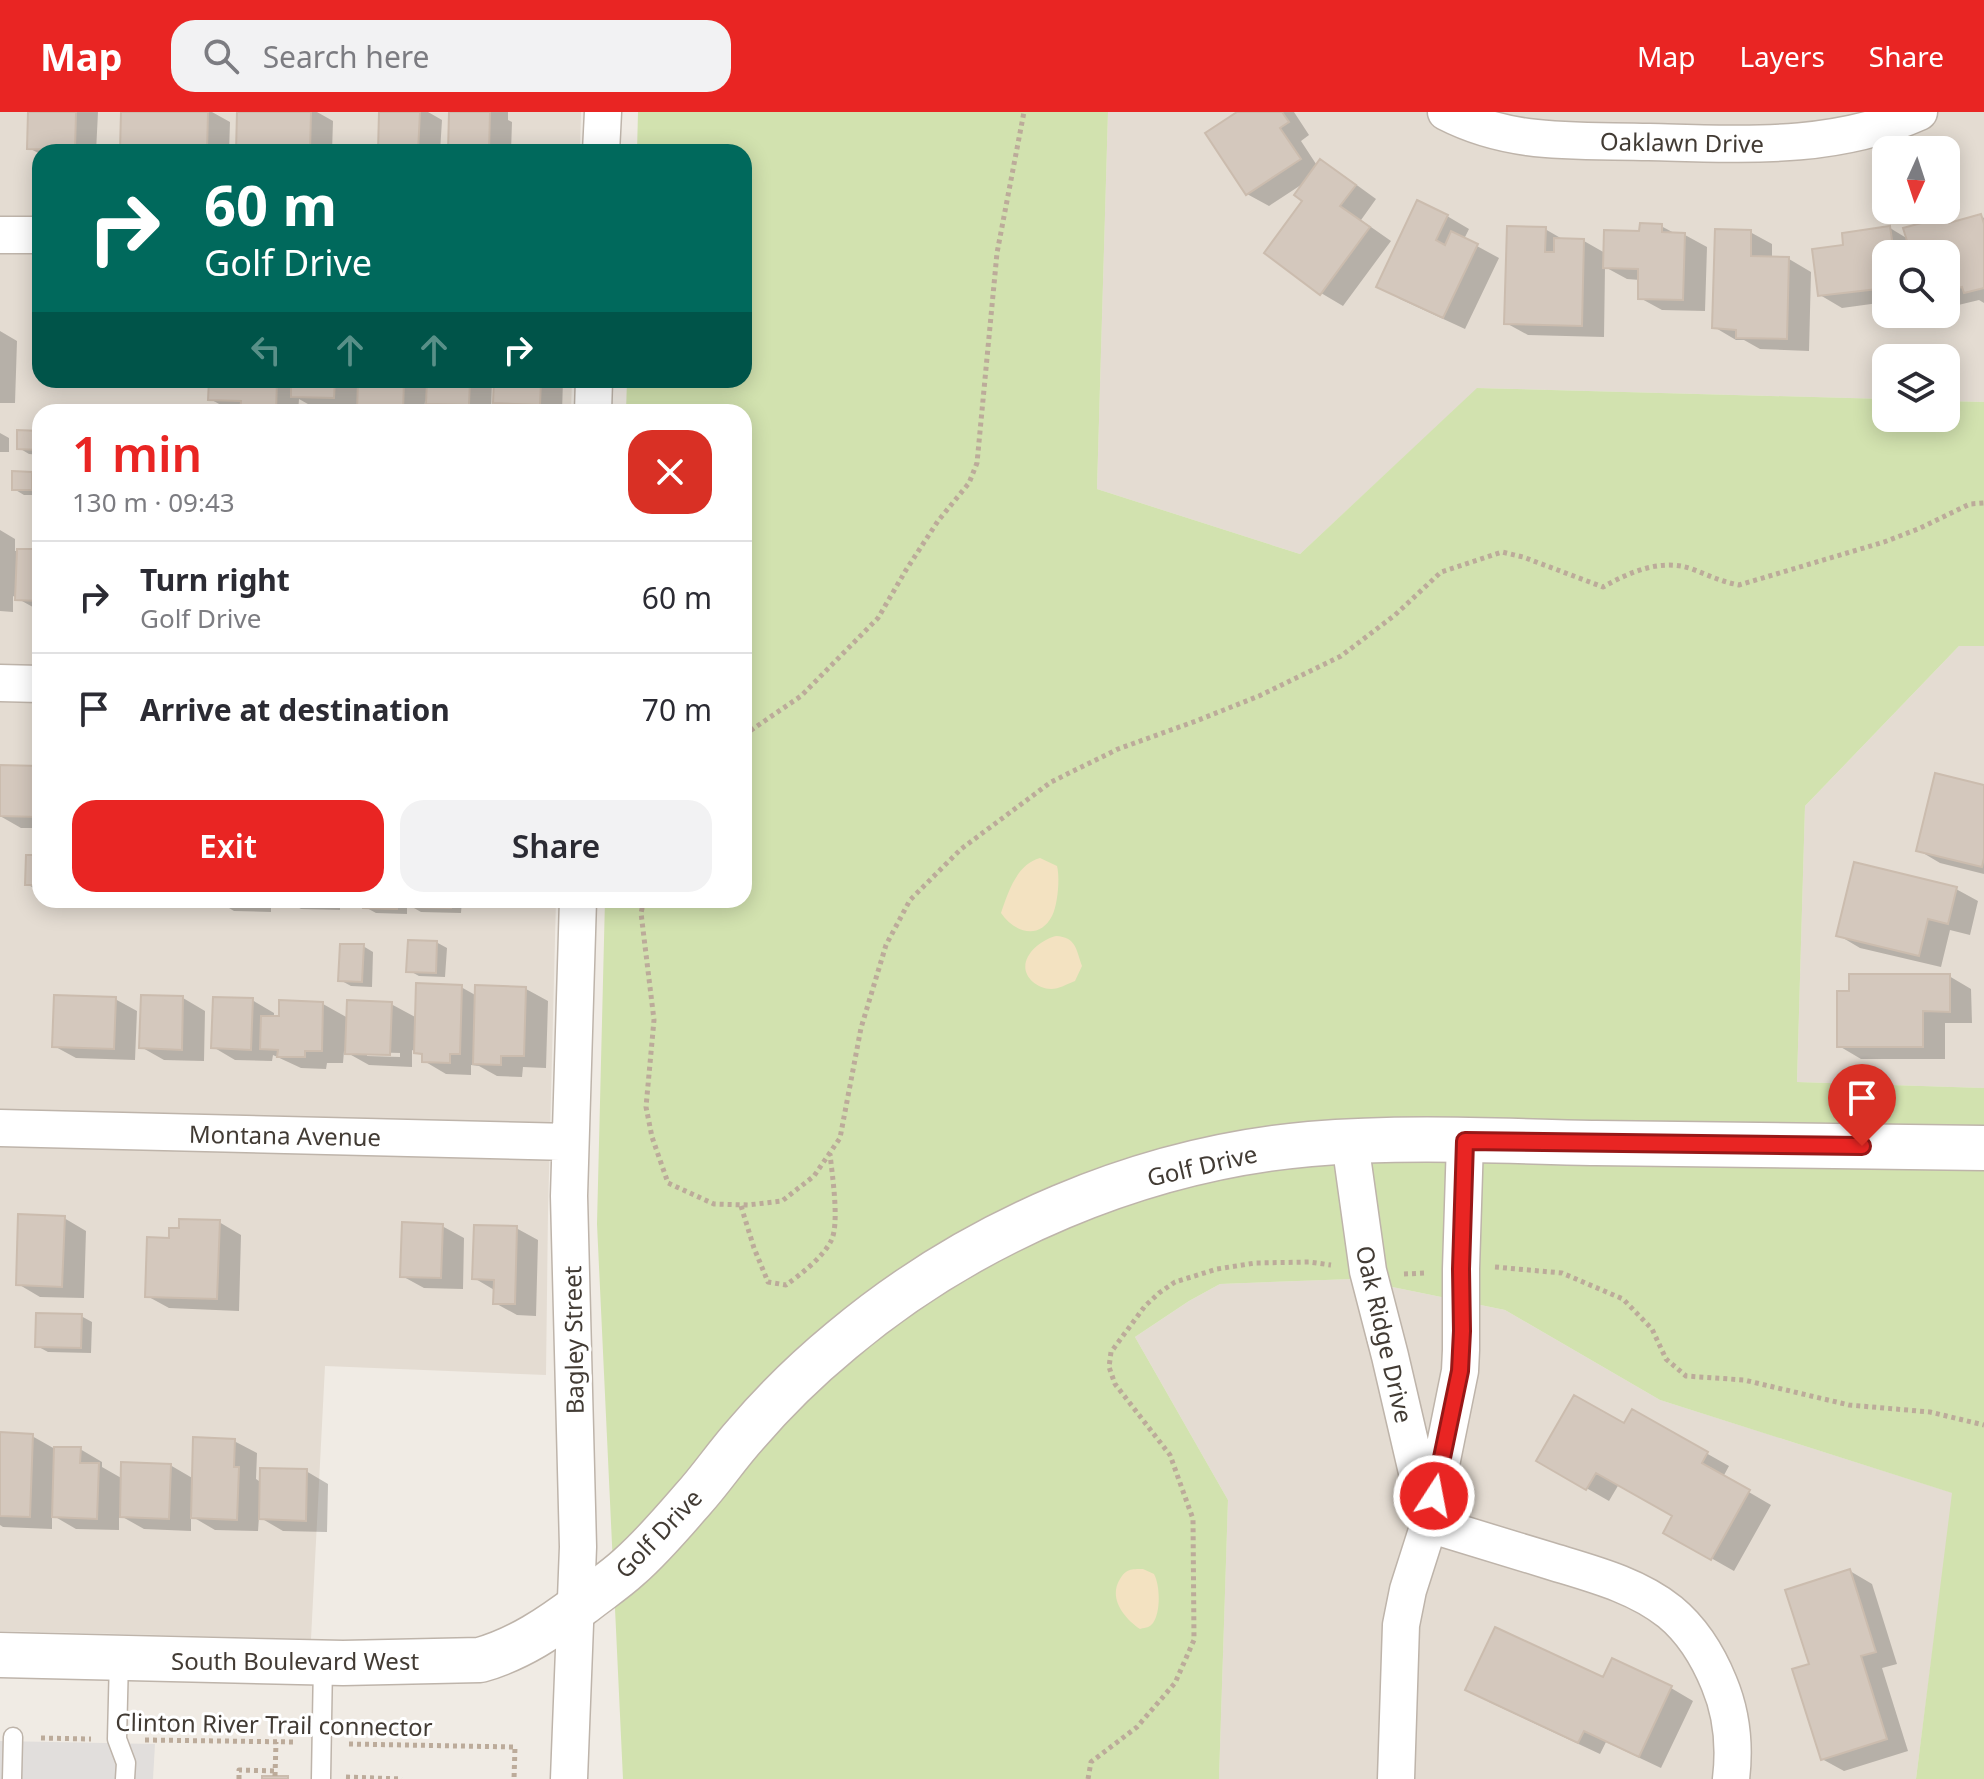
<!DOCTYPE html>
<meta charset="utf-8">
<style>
body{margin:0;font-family:"Noto Sans",sans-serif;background:#f2f2f3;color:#2b2b33;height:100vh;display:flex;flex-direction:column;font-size:30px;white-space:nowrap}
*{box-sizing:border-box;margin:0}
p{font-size:26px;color:#7c7c81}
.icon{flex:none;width:44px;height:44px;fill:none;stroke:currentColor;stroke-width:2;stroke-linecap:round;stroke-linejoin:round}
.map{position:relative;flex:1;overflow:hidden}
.sheet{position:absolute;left:32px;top:292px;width:720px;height:504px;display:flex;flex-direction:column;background:#fff;border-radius:24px;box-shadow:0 4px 20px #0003}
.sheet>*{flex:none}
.banner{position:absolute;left:32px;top:32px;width:720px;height:244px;border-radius:24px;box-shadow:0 4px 20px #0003;background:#00695c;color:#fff;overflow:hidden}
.needle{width:52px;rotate:183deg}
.fabs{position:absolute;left:1872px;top:24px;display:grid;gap:16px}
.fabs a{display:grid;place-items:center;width:88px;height:88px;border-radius:16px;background:#fff;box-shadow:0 4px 20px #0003;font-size:40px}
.pin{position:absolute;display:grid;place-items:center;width:68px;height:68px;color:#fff;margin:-82px -34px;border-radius:50% 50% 50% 0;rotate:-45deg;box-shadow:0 0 8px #0007}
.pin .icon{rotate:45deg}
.me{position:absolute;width:88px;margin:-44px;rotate:11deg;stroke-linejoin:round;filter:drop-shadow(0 0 6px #0008)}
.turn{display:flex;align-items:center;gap:28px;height:168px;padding:0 40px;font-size:36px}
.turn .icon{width:104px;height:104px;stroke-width:2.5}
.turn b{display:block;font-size:56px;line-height:68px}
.lanes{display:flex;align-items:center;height:76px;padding:0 40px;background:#0003;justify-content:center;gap:40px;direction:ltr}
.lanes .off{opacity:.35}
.round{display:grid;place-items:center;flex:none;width:84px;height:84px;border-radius:24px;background:#f2f2f3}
.overview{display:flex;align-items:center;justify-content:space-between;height:136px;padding:0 40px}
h1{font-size:48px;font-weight:600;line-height:60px;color:#e92523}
.button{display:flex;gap:16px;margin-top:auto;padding:16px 40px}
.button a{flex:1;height:92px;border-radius:24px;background:#e92523;color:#fff;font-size:32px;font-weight:600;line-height:92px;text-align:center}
.button a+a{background:#f2f2f3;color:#2b2b33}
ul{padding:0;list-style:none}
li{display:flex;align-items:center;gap:24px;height:112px;padding:0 40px;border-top:2px solid #e1e1e2}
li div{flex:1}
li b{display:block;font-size:30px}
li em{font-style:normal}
header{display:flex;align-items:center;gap:48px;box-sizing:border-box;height:112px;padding:0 40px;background:#e92523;color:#fff}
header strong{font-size:38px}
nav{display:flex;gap:44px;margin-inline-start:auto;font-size:28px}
.search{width:560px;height:72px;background:#f2f2f3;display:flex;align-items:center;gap:20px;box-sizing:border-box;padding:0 28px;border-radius:24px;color:#7c7c81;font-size:30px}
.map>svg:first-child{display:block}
.residential{fill:#e4dcd2;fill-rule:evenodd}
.green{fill:#d2e2af}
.sand{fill:#f3e2c1}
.parking{fill:#e1dedc}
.shadow{fill:#0003;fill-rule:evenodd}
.building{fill:#d4c8bd;stroke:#cbbcae;stroke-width:2}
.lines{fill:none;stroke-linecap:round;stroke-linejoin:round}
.service-casing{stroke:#beb4aa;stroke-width:21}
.minor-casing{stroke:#beb4aa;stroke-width:39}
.tertiary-casing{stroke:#beb4aa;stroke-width:47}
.path{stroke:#bcab9a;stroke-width:5;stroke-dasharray:4 4;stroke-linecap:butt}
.service{stroke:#fff;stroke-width:18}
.minor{stroke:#fff;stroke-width:36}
.tertiary{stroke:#fff;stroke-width:44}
.route-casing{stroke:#971817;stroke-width:20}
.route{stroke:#e92523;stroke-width:14}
.labels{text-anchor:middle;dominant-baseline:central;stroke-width:6;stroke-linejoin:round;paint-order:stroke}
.street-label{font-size:24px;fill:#423b34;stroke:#fff}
</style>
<header>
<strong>Map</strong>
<div class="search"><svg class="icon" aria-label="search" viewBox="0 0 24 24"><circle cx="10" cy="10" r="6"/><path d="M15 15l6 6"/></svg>Search here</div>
<nav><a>Map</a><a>Layers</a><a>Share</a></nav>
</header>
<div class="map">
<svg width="1984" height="1667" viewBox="0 0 1984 1667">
<rect width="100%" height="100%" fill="#f0ebe4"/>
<!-- residential -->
<path class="residential" d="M0,0H581L580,40H40V268H572L571,300H40V788H556L548,1100L546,1263L325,1254L311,1527L0,1519Z
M1108,0H1984V290L1946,289V246H1886V287L1478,276L1300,442L1097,377ZM1886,38H1946V98H1886ZM1886,142H1946V202H1886Z
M1959,534H1984V976L1797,970L1805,694Z
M1353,1167L1505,1198L1660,1288L1953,1381L1916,1667H1219L1228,1388L1135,1225L1189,1189L1220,1172Z"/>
<!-- green -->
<path class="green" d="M638,0H1108L1097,377L1300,442L1477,276L1886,287V306H1946V289L1984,290V534H1959L1805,694L1797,970L1984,976V1667H1916L1952,1381L1660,1288L1505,1198L1353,1167L1220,1172L1189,1189L1135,1225L1228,1388L1219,1667H623L597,1112L605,788H744V300H626L627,268H744V40H637Z"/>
<!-- sand -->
<path class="sand" d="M1040,746L1057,754C1060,765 1058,792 1052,804C1039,829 1014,820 1001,801C1008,780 1017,752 1040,746Z
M1056,824C1076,825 1076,837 1082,854L1075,869C1067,872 1059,877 1051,877C1044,877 1038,874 1033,870C1013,852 1036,829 1056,824Z
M1143,1457L1154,1462C1160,1473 1161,1500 1153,1511C1149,1516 1147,1515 1140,1517C1124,1506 1108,1486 1120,1467C1126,1457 1131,1457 1143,1457Z"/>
<!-- parking -->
<path class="parking" d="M0,1629L155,1632L153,1667H0Z"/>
<!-- shadow -->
<path class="shadow" d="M30,0H98L96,40H40V42L29,36Z
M123,0H212L230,10L229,40H122Z
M239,0H317L333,9L332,40H238Z
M381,0H428L442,8L440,40H380Z
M451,0H508V8L512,10L511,40H450Z
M1240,0H1294L1309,23L1301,29L1318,55L1321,50L1343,63L1376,87L1361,108L1391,129L1343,194L1321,181L1305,88L1304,71L1269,94L1247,82Z
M1447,104L1469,117L1464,127L1499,146L1465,217L1400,187L1379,174Z
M1981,104L1984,106V191L1979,188L1946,196V142H1886V190L1842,196L1820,183L1846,135L1890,116L1908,127L1946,106L1956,111Z
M1661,114L1676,122L1685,123L1707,135L1705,199L1662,198L1640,186V168L1627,167L1605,155L1604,225L1528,223L1506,211L1545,117L1564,128L1584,129L1605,141L1641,121Z
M1750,120L1772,132V146L1789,147L1811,160L1809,239L1760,237L1744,228H1736L1714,215Z
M0,219L17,229L15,291H0Z
M211,268H287L293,271V268H492L491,300H443L425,289L424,300H359V297L315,296L299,287L298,300L232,299L210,287Z
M496,268H563L562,300H513L495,290Z
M0,321L9,326V340H0Z
M40,321V343L29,342L19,336Z
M32,362L40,366V383H24L14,377Z
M0,418L15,427V439H40V499L13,484V500L0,499Z
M40,656V716H21L0,704Z
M1984,675V762L1940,751L1918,738Z
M40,745V778H37L27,772Z
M1956,777L1978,789L1970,823L1950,818L1941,855L1860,836L1838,823Z
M166,788H200V796H177L166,790Z
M224,788H271V800L234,799L224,793Z
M291,788H340V798L301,797L291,791Z
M365,788H462L461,801L421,800L407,792V802L376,801L365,795Z
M436,830L447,836L445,865L419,864L408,858Z
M363,834L373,840L372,875L351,874L340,868Z
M1949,864L1971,877L1972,911H1945V947H1861L1839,934Z
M461,875L477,884L526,877L548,889L546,956L523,955L522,965L497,964L479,954L471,953V963L446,962L424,949V944L412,938V955L369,953L344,939L343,951H327L326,957L301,956L273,943L272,949L235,948L213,935L252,888L274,901V906L323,892L348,906L391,892L417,906ZM367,940L400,941V945L367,944Z
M183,886L205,899L204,949L164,948L141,935Z
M115,887L137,899L135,948L76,946L54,934Z
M64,1106L86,1119L84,1186L40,1185L18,1172Z
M219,1110L241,1123L239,1199L169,1196L147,1184L170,1128Z
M442,1114L464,1126L463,1177L424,1176L402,1164Z
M516,1116L538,1128L536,1204L517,1203L495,1191L496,1179L474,1166Z
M81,1204L92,1210L91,1241L48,1240L37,1234Z
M1633,1300L1729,1354L1723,1365L1771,1393L1734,1459L1665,1420L1675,1403L1619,1372L1609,1389L1539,1349L1625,1313Z
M0,1322L32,1324L55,1337H80L102,1350V1355L123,1367L170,1353L194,1367L234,1329L257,1341L256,1367L262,1371L306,1359L328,1372L327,1420L283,1419L259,1405L258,1419L215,1418L191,1404V1419L144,1417L119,1403V1418L76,1417L52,1403V1417L3,1415L0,1413Z
M1850,1459L1872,1472L1897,1552L1882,1556L1908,1639L1844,1659L1822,1647L1811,1553Z
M1604,1568L1671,1576L1693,1589L1661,1656L1606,1630L1600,1642L1489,1590L1468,1577Z"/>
<!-- building -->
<path class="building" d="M28,0H76L75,38L27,37Z
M121,0H208L207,40H120Z
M237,0H311L310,40H236Z
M379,0H420L418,40H378Z
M449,0H490L489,40H448Z
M1237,0H1282L1289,10L1280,16L1301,47L1246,83L1205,21Z
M1320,47L1356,73L1340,94L1370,115L1320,183L1264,141L1302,89L1294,83Z
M1417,88L1448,103L1436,128L1445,133L1451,119L1478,132L1443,206L1376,175Z
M1981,102L1984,112V176L1964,181L1962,175L1946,179V142H1911L1903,116L1947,104L1949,111Z
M1640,111L1662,112V120L1685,121L1683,188L1638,187V157L1603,156L1604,118L1639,119Z
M1507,114L1546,115L1545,140H1554V126L1584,127L1582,214L1504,212Z
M1890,114L1894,142H1886V176L1818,184L1812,137L1843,133L1842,121Z
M1715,117L1751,118V144L1789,145L1787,227L1736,226V218L1712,216Z
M209,268H277L276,300H240L241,289L208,288Z
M291,268H335L334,286L291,285Z
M358,268H404L403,300H357Z
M427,268H470L469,293L426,292Z
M494,268H541L540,293L493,291Z
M17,318L40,319V338L17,337Z
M12,359L32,360V378H12Z
M17,437H40V489L15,488Z
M0,653L40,654V705L0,704Z
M1935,661L1984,673V746L1982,755L1916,739Z
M26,743H40V773H25Z
M1854,750L1957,775L1948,812L1928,807L1919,844L1836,824Z
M164,788H190V792L164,791Z
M222,788H261V795L222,794Z
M289,788H330V793L289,792Z
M363,788H397V797L363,796Z
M409,788H452L451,796L409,795Z
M408,828L437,829L436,861L406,860Z
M340,832H364L362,870L338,869Z
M1849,862H1950V900L1923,899V935H1837V879H1849Z
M416,871L462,873L460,942H450V951L422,950V942L414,941Z
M475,873L526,875L524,944H501V953L473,952Z
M54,883L116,885L114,937L52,935Z
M141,883L183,884L182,938L139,936Z
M213,885L253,886L251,938L211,936Z
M279,888L323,890L322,939H305V945H277L278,938L260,937L261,904H279Z
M347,888L392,890L390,943L345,942Z
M18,1102L65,1104L62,1175L16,1173Z
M179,1107L220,1108L217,1187L145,1185L147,1125L169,1126V1116H179Z
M402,1110L443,1112L441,1166L400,1165Z
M474,1113L517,1114L515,1192H493L494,1168L472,1167Z
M36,1201L82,1202L81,1236L35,1235Z
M1574,1283L1624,1311L1632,1297L1708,1340L1702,1351L1750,1378L1711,1448L1663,1421L1672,1404L1596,1361L1586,1378L1536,1349Z
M0,1320L33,1322L30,1405L0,1404Z
M193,1325L235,1327L234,1355H239L237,1408L191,1406Z
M54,1335H81L80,1351H99L97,1407L52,1405Z
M121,1350L171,1352L169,1407L120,1405Z
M260,1356L307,1357L306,1409L259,1407Z
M1850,1457L1876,1540L1861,1544L1887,1627L1821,1648L1792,1557L1809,1552L1785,1478Z
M1495,1515L1603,1565L1612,1546L1672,1574L1639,1645L1584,1619L1578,1631L1465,1578Z
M262,1664H288V1667H262Z"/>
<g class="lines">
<defs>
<path id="service" d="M119,1546L117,1627L126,1651L125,1667
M12,1667L13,1625
M321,1667L323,1551"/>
<path id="minor" d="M1446,0C1512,34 1576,28 1649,30C1741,32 1832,39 1919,0
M601,40L603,0
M0,123H40
M593,300L594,268
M0,571L40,572
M0,1016L570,1030
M1350,1030L1368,1159L1390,1244L1426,1399
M1429,1412C1468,1424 1507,1436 1547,1448C1589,1461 1635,1472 1670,1500C1693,1519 1708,1544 1719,1571C1732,1602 1735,1634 1731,1667
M569,1667L578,1435L569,1084L578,788
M1396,1667L1401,1513L1408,1478L1429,1412L1460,1259L1461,1238V1157L1465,1029"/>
<path id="tertiary" d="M0,1543L343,1551L480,1548C519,1537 551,1515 583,1491C598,1479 615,1468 629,1455C652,1435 673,1410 693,1387C712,1366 727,1343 746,1322C775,1288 808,1256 842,1228C972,1119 1141,1047 1310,1032C1405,1024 1501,1029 1596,1031C1726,1032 1855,1034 1984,1036"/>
</defs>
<!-- service casing -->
<use href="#service" class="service-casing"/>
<!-- minor casing -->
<use href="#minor" class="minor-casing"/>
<!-- tertiary casing -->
<use href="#tertiary" class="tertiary-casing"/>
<!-- path -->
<path class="path" d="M744,623L801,584L878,506L906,458L938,409L969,371L977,351L997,141L1024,0
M644,788L641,801L654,908L646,995L652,1025L668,1071L714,1092L748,1093L782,1089L814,1064L840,1026L861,916L886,833L910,788L961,737L1051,670L1118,637L1196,609L1259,584L1341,544L1395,503L1441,460L1502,440L1523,445L1603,475C1630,460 1661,446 1692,457C1708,463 1722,470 1739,473L1884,430L1918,417L1970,392L1984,391
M741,1094L754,1136L768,1170L786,1173C800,1163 823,1145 831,1129C840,1112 832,1062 830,1042
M1495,1155L1562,1161L1623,1187L1652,1217L1666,1247L1686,1264L1744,1268L1849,1293L1930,1300L1984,1313
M1404,1162L1426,1161
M41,1626L91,1627
M145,1628L295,1630
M349,1632L515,1635L514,1667
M275,1664L276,1630
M346,1665L402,1667
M239,1667V1658L276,1659
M1088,1667L1091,1650L1137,1615L1175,1571L1194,1528L1193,1407L1170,1343L1115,1272L1109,1255L1111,1240L1145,1194L1159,1181L1175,1170L1217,1157L1255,1151L1309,1150L1331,1153"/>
<!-- service -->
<use href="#service" class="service"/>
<!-- minor -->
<use href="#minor" class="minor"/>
<!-- tertiary -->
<use href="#tertiary" class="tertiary"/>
</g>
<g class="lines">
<defs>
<path id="route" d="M1434,1384L1460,1259L1462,1219L1461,1157L1465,1029L1862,1034"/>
</defs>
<!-- route casing -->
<use href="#route" class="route-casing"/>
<!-- route -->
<use href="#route" class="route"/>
</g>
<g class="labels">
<!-- street labels -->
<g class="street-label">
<text transform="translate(1682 30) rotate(1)">Oaklawn Drive</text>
<text transform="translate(285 1023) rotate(1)">Montana Avenue</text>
<text transform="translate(1202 1053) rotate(-13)">Golf Drive</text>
<text transform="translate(1385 1222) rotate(77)">Oak Ridge Drive</text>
<text transform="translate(573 1228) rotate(-91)">Bagley Street</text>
<text transform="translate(658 1421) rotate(-46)">Golf Drive</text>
<text x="295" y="1548">South Boulevard West</text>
<text transform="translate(274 1612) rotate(1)">Clinton River Trail connector</text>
</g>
</g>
</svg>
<div class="fabs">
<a><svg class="needle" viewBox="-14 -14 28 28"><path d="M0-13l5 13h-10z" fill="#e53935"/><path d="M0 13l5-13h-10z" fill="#7c7c81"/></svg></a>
<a><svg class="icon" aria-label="search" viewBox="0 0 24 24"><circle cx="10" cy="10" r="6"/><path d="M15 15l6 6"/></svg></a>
<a><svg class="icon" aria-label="layers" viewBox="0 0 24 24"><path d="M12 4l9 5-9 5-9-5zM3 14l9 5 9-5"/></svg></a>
</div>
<div class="pin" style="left:1862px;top:1034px;background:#d93025"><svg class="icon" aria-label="arrive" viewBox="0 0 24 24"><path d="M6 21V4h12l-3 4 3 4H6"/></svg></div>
<svg class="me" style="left:1434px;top:1384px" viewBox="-20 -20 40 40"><circle r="17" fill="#e92523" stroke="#fff" stroke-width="3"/><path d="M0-11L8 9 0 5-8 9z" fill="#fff"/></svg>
<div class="banner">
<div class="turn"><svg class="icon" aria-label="right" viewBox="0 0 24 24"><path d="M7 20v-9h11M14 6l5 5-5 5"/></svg><div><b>60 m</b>Golf Drive</div></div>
<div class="lanes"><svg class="icon off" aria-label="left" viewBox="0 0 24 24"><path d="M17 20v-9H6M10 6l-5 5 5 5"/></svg><svg class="icon off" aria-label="ahead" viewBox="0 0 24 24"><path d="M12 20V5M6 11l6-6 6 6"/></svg><svg class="icon off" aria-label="ahead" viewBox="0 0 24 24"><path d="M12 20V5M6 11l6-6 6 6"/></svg><svg class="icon" aria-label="right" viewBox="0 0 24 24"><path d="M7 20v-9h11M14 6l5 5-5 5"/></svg></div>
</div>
<section class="sheet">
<div class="overview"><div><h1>1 min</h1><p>130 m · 09:43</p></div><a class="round" style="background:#d93025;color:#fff"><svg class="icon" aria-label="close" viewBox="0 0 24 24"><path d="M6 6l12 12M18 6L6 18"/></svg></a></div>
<ul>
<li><svg class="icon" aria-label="right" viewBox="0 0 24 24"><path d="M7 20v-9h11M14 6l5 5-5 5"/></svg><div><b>Turn right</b><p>Golf Drive</p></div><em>60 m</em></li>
<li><svg class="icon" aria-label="arrive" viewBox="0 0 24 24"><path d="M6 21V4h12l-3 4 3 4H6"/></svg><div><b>Arrive at destination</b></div><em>70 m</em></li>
</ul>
<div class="button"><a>Exit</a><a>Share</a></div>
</section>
</div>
